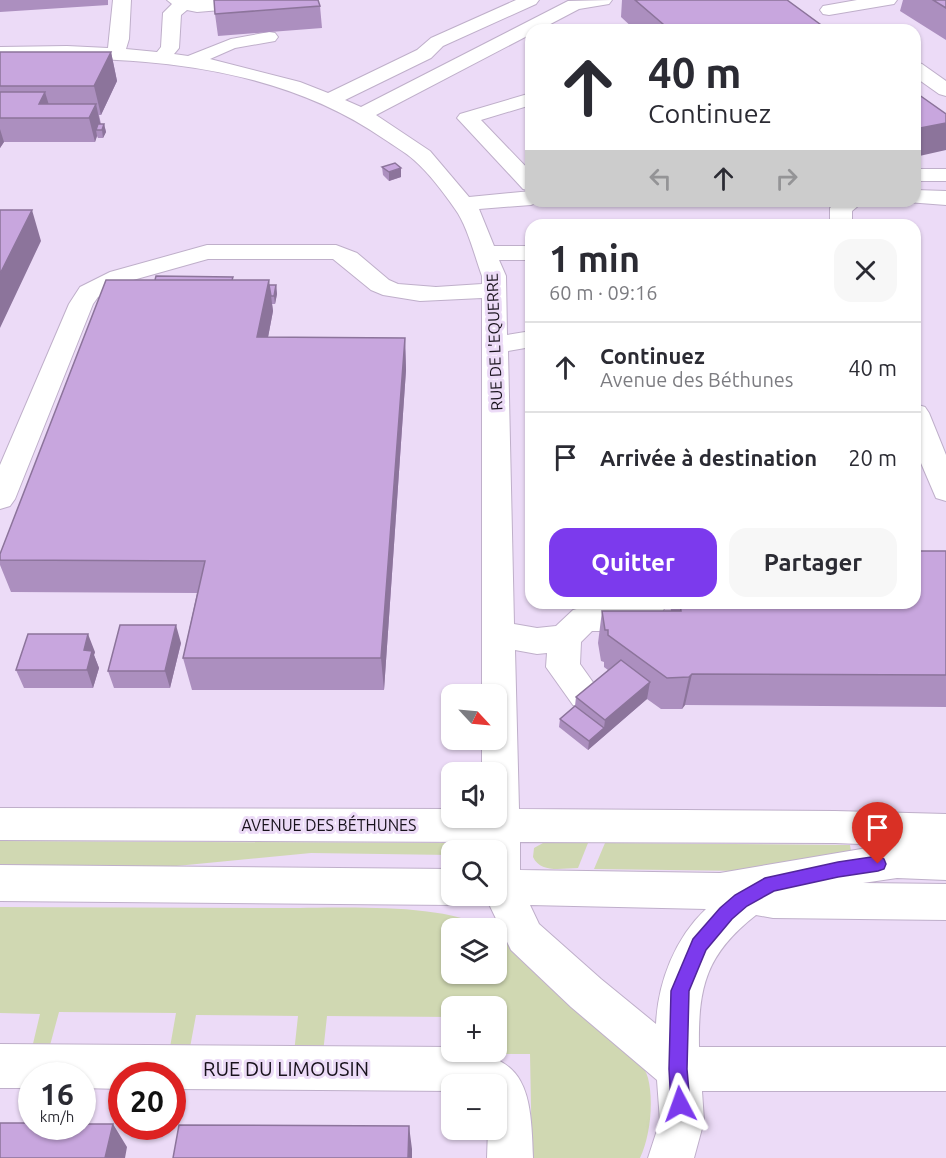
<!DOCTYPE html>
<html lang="fr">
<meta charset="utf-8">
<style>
body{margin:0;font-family:Ubuntu,sans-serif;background:#f7f7f7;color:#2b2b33;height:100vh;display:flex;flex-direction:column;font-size:22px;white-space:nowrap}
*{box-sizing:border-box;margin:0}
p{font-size:20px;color:#7c7c81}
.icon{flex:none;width:33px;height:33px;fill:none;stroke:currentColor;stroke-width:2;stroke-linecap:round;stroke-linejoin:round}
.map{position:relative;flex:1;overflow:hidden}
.details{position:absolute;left:525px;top:219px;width:396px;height:390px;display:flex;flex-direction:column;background:#fff;border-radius:18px;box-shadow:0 2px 4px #0004}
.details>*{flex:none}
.hud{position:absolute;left:525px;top:24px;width:396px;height:183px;border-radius:18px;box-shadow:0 2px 4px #0004;background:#fff;color:#2b2b33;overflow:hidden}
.needle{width:39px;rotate:116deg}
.buttons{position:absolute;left:441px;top:684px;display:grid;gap:12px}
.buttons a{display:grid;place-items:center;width:66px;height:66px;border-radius:12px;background:#fff;box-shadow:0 2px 4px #0004;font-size:30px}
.speed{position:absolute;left:18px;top:1062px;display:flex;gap:12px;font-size:30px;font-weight:700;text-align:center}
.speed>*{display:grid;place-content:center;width:78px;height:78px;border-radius:50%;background:#fff;box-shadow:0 2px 4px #0004;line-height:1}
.speed small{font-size:15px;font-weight:400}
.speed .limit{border:9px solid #d22;background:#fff;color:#111}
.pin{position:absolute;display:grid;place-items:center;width:51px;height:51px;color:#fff;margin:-62px -26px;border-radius:50% 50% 50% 0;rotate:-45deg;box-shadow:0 0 6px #0007}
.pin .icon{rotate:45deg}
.me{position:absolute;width:66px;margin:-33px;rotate:356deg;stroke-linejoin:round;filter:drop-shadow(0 0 4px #0008)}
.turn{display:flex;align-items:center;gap:21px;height:126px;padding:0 24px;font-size:27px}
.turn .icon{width:78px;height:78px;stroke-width:2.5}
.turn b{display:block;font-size:42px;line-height:51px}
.lanes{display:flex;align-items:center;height:57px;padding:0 24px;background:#0003;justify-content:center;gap:30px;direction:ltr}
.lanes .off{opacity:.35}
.round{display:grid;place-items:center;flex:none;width:63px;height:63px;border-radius:18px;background:#f7f7f7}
.head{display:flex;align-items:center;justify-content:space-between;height:102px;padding:0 24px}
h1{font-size:36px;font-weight:700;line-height:45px}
.primary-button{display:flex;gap:12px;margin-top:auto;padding:12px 24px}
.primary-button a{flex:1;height:69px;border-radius:18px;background:#7c3aed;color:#fff;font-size:24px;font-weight:700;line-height:69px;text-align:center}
.primary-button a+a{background:#f7f7f7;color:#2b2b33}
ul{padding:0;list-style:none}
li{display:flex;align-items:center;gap:18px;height:90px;padding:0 24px;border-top:2px solid #e1e1e2}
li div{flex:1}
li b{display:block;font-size:22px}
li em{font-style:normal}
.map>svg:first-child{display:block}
.green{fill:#d0d8b2}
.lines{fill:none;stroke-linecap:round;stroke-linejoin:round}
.minor-casing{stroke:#bfafca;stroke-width:2}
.minor{fill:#fff;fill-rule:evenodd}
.wall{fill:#ac8fbf}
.shaded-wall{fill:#8c749b}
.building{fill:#c8a6de;stroke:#8c749b;stroke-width:1.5}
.route{fill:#7c3aed;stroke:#51269a;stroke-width:1.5}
.labels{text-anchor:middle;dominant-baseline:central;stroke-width:6;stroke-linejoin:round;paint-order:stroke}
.street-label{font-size:16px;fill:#18121c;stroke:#ecdbf7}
.near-street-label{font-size:20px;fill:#18121c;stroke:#ecdbf7}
</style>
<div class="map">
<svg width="946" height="1158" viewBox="0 0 946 1158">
<rect width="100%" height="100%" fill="#ecdbf7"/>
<!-- green -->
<path class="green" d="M0,841L455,843H464L468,848V850H452L451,855L311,853L166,867L0,866Z
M543,843H588L578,868C563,868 541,874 533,857L534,848Z
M605,843L850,845L852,856L745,871L594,869Z
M0,907C88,907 177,908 265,908C322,909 440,900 486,928H452V974H496L497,935L627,1047C635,1057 645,1066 648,1078C654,1102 650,1137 640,1158H532L530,1054H456V1052H496V1006H452L451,1017L327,1016L323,1053H294L298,1016L196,1015L189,1053H169L176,1013L59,1012L49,1049L32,1048L40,1014L0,1013Z"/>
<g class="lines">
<defs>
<path id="minor" d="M113,0H131L129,39L126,49L157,52L161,47L163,13L172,4L167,0H289L286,4L280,5L197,12L187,10L181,15L179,48L174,54L188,56L231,39L269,32L275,33L278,37L275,41L235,48L210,59L300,82L328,93L417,50L431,38L516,0H539L536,4L443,46L431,58L345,100L361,107L568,1L612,0L609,4L579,9L539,30H531V34L376,115L430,151L469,197L531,191V201H540L531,205L479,209L494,246H531V260H499L506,276L507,335L531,331V347L508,351L514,624L537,628L556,626L573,610L584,607H631L634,603H668L651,628L640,631H592L581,642L580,664L602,695L597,705L585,709L573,705L546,667L547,653L537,654L515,650L519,809L835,811L946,814V880L897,878L863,883L946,884V920L773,918L756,915C706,954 698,987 699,1047H946V1091H702L704,1121L694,1158H648L660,1121L657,1080L571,1007L511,950L488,902L482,900L480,896H496V850H481V842L0,840V808L452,809V818H496V772H482V740H496V694H482V298L420,301L383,295L371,290L333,259H208L126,282L98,297L93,304L15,499L10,506L0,509V465L69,304L80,287L110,272L207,245H336L357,253L389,280L398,284L436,287L482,284V276C475,257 467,225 455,209C444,193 429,173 414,160C405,152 394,146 384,139C273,62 131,55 0,59V47L67,46L108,48ZM520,842L835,843L885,845L720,873L520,870ZM530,905L706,909C675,938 658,982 656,1024L601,979L539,924Z
M857,0H897L894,4L888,5L829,15L823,14L820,10L823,6Z
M915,62L922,64L946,81V96L939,94L915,77Z
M531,93V105L481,120L531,172V191L523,189L457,118L460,114Z
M915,169H946V181H915Z
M915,190L946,191V205L907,202L915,201Z
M837,201H864L852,211V225H830V208Z
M915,404L925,407L929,413L946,455V501L936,498L915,449Z
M0,865L452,869V896H468L466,900L452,905L0,901Z
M0,1044L452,1047V1052C528,1052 531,1093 533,1158H487L488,1130H496V1084H452V1091L172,1089V1076H122V1089L82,1088V1076H32V1088H0Z"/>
</defs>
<!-- minor casing -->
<use href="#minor" class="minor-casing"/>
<!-- minor -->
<use href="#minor" class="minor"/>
</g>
<!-- wall -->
<path class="wall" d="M0,0H108V5L0,12Z
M622,0H787L828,30H635L621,17Z
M903,0H946V40L900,11Z
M320,6L322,28L218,36L215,14Z
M0,52H111L117,81L101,115H99L101,124H104L106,132L103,138H98L97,136L95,142H4L0,148Z
M382,167L401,177L389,181L383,175Z
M234,280L269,285H276L277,294L275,304H272L273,311L268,337L405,338L406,370L384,690H192L183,658L197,593L11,592L0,565V554Z
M946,551V707L685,705L682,709H661L647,699L588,750L559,727L560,719L575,706L576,697L608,670L604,667V662L601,661L598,643L602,611H671L670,603H915Z
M181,643L170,688H114L108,671Z
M95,652L94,655L99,668L93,688H24L16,670Z"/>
<!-- shaded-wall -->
<path class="shaded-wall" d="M111,52L117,81L101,115L94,86Z
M45,92L52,115L39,104Z
M96,104L101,127L96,130L97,136L95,142L89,118Z
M946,123V150L915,157V129Z
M104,124L106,132L103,138L102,130Z
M0,129L4,142L0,148Z
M401,168V177L389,181V172Z
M32,210L41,241L0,328V274Z
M269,280L273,311L262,369L257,337Z
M276,285L277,294L275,304L274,296Z
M405,338L406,370L384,690L381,658Z
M176,625L181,643L170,688L165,671Z
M88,634L95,652L94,655L99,668L93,688L87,670L84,650Z
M692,674L685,705L682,709L689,677Z
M650,682L647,699L588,750L589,741L604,728L605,720Z
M113,1124L127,1147L125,1158H105Z
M409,1126L412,1149V1158H408Z"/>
<!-- building -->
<path class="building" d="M214,0H318L320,6L215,14Z
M635,0H787L828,30H670Z
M933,0H946V8Z
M0,52H111L94,86H0Z
M0,92H45L39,104H96L89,118H0Z
M915,92L946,114V123L915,129Z
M98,124H104L102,130H96Z
M395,163L401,168L389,172L382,167Z
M0,210H32L0,274Z
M156,276L233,277L232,280H155Z
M106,280H269L257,337L405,338L381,658H183L205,561L0,560V554Z
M269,285H276L274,296H271Z
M915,551H946V675L692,674L689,677L667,678L608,635V630H605L602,611H681L680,603H915Z
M120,625H176L165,671H108Z
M28,634H88L84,650L92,651L87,670H16Z
M621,660L650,682L605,720L576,697Z
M575,706L604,728L589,741L560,719Z
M0,1123H32V1126H82V1124H113L105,1158H0Z
M179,1125L409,1126L408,1158H173Z"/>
<!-- route -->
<path class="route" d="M878,856L884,859L886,864L884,869L878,871L838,877L774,891L747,906L732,919L706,950L689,991L687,1069L690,1104L687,1111L680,1113L674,1111L671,1104L669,1069L671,991L693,939L720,908L735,895L765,878L838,862Z"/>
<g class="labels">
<!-- street labels -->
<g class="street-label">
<text transform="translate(494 342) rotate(-92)">RUE DE L'EQUERRE</text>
<text x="329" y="825">AVENUE DES BÉTHUNES</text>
</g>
<!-- near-street labels -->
<g class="near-street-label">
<text x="286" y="1068">RUE DU LIMOUSIN</text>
</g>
</g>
</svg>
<div class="buttons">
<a><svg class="needle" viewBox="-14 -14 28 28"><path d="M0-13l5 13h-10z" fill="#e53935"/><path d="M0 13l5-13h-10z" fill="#7c7c81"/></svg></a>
<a><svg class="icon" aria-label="sound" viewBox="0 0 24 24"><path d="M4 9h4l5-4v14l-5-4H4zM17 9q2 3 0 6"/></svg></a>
<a><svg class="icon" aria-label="search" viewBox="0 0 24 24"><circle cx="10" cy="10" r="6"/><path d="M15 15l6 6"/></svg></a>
<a><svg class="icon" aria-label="layers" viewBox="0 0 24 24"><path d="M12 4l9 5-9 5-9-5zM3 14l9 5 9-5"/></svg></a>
<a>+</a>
<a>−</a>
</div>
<div class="speed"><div>16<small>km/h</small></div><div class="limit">20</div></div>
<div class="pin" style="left:878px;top:864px;background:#d93025"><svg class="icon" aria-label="arrive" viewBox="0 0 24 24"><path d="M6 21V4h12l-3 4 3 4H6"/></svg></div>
<svg class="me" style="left:680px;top:1104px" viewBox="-20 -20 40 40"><path d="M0-17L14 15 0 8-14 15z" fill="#7c3aed" stroke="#fff" stroke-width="4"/></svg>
<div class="hud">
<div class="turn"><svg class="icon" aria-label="ahead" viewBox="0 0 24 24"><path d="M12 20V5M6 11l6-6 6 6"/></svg><div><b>40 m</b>Continuez</div></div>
<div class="lanes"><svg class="icon off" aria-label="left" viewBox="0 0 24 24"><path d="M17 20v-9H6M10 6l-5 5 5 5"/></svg><svg class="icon" aria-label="ahead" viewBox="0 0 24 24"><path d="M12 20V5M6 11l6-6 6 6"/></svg><svg class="icon off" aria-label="right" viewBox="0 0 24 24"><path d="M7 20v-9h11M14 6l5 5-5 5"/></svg></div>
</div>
<section class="details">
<div class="head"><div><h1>1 min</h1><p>60 m · 09:16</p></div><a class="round"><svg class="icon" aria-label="close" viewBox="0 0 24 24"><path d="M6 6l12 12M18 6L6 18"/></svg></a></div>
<ul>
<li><svg class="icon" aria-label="ahead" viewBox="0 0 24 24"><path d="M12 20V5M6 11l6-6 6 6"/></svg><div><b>Continuez</b><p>Avenue des Béthunes</p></div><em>40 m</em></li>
<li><svg class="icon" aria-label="arrive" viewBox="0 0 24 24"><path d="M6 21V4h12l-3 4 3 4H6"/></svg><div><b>Arrivée à destination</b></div><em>20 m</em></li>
</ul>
<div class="primary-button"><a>Quitter</a><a>Partager</a></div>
</section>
</div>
